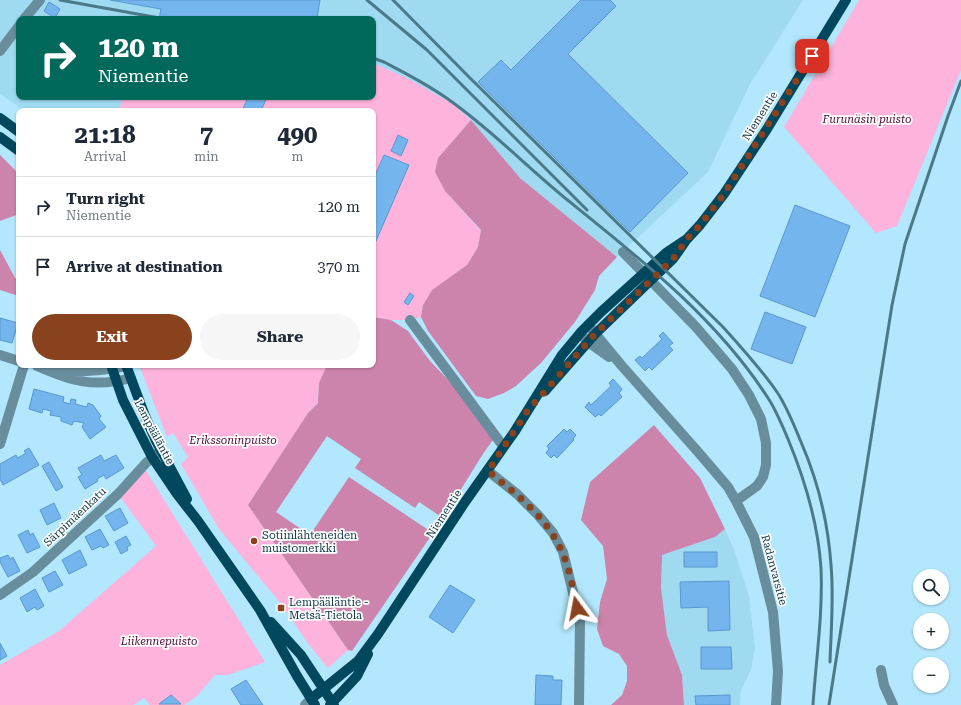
<!DOCTYPE html>
<meta charset="utf-8">
<style>
body{margin:0;font-family:"Roboto Serif",serif;background:#f6f6f7;color:#1f2937;height:100vh;display:flex;flex-direction:column;font-size:15px;white-space:nowrap}
*{box-sizing:border-box;margin:0}
p{font-size:13px;color:#747a83}
.icon{flex:none;width:22px;height:22px;fill:none;stroke:currentColor;stroke-width:2;stroke-linecap:round;stroke-linejoin:round}
.map{position:relative;flex:1;overflow:hidden}
.sheet{position:absolute;left:16px;top:108px;width:360px;height:260px;display:flex;flex-direction:column;background:#fff;border-radius:8px;box-shadow:0 1px 3px #0004}
.sheet>*{flex:none}
.top-card{position:absolute;left:16px;top:16px;width:360px;height:84px;border-radius:8px;box-shadow:0 1px 3px #0004;background:#00695c;color:#fff;overflow:hidden}
.buttons{position:absolute;left:913px;top:569px;display:grid;gap:8px}
.buttons a{display:grid;place-items:center;width:36px;height:36px;border-radius:50%;background:#fff;box-shadow:0 1px 3px #0004;font-size:20px}
.pin{position:absolute;display:grid;place-items:center;width:34px;height:34px;color:#fff;margin:-17px;border-radius:8px;box-shadow:0 2px 6px #0006}
.me{position:absolute;width:44px;margin:-22px;rotate:347deg;stroke-linejoin:round;filter:drop-shadow(0 0 3px #0008)}
.turn{display:flex;align-items:center;gap:14px;height:84px;padding:0 16px;font-size:18px}
.turn .icon{width:52px;height:52px;stroke-width:2.5}
.turn b{display:block;font-size:28px;line-height:34px}
.eta{display:flex;justify-content:space-evenly;align-items:center;height:68px;text-align:center}
.eta b{font-size:24px;font-weight:700;line-height:28px}
.primary-button{display:flex;gap:8px;margin-top:auto;padding:8px 16px}
.primary-button a{flex:1;height:46px;border-radius:24px;background:#88421d;color:#fff;font-size:16px;font-weight:700;line-height:46px;text-align:center}
.primary-button a+a{background:#f6f6f7;color:#1f2937}
ul{padding:0;list-style:none}
li{display:flex;align-items:center;gap:12px;height:60px;padding:0 16px;border-top:1px solid #e0e1e3}
li div{flex:1}
li b{display:block;font-size:15px}
li em{font-style:normal}
.map>svg:first-child{display:block}
.built{fill:#9fdaf1}
.green{fill:#fdb3db}
.forest{fill:#cd84ac}
.building{fill:#75b5ed;stroke:#5898ce}
.lines{fill:none;stroke-linecap:round;stroke-linejoin:round}
.minor{stroke:#688d9c;stroke-width:10}
.major{stroke:#01485e;stroke-width:10}
.rail{stroke:#4a798a;stroke-width:3}
.route{stroke:#88421d;stroke-width:7;stroke-dasharray:0 12.6}
.poi-dot{fill:#88421d;stroke:#fefefe;stroke-width:1.5}
.labels{text-anchor:middle;dominant-baseline:central;stroke-width:3.5;stroke-linejoin:round;paint-order:stroke}
.street-label{font-size:11px;fill:#0a3544;stroke:#fefefe}
.park-label{font-size:11px;font-style:italic;fill:#4e0c37;stroke:#fefefe}
.poi-label{font-size:11px;fill:#0a3544;stroke:#fefefe;text-anchor:start}
</style>
<div class="map">
<svg width="961" height="705" viewBox="0 0 961 705">
<rect width="100%" height="100%" fill="#b2e7fd"/>
<!-- built -->
<path class="built" d="M0,0H803L750,84L708,172L617,257L520,178L471,120L451,103L407,78L373,63V19H19V97H124L118,111H23L18,106L0,94Z
M725,529L734,550L749,596L755,648L751,670L741,690L740,705H684L682,675L667,635L661,588L662,555L715,537Z"/>
<!-- green -->
<path class="green" d="M859,0H961V70L897,226L876,233L784,127Z
M373,63L407,78L451,103L471,120L438,158L445,191L481,231L478,247L467,265L432,290L423,305L421,317L410,320H391L373,317V111H118L124,97H373Z
M139,365H327L319,383L318,402L308,413L248,505L348,650L328,668L309,645L282,605L219,529L181,464L188,457L173,433L167,437Z
M143,466L265,662L228,675H215L196,697L184,705H150L144,698L133,705H0V665L59,631L156,546L118,494Z"/>
<!-- forest -->
<path class="forest" d="M471,120L520,178L617,257L599,276L595,290L575,322L541,363L516,386L504,393L488,399L476,396L428,331L421,317L423,305L432,290L467,265L478,247L481,230L445,191L435,172L438,158Z
M0,155L19,174V214L0,221Z
M0,250L19,285V296L0,290Z
M373,317L391,320L408,331L430,361L453,385L493,440C474,464 462,494 440,516L419,502L415,508L355,468L361,459L327,436L276,512L310,535L349,477L433,533L352,651L348,650L248,505L250,502L308,413L318,403L319,383L327,365H373Z
M654,425L700,478L725,529L715,537L662,555L661,588L667,635L682,675L684,705H611L622,695L627,681V666L619,654L603,646L597,629L600,602L607,579L603,546L581,520L590,482Z"/>
<!-- building -->
<path class="building" d="M110,0H320L317,19H159L161,9Z
M581,0H610L616,6L568,54L688,173L630,232L478,82L501,60L511,70Z
M49,2L60,9L55,18L44,11Z
M248,97H267L261,111H242Z
M398,135L408,140L401,156L391,151Z
M384,155L409,165L373,248V180Z
M795,205L850,226L815,317L760,296Z
M410,293L414,296L408,305L404,302Z
M765,312L806,327L792,364L751,349Z
M0,318L18,323L12,343L0,340Z
M663,332L673,343L669,346L673,350L652,370L649,367L645,371L635,360L640,356L642,358L662,339L659,336Z
M613,379L622,389L619,393L622,397L601,416L599,414L595,417L585,407L589,402L591,405L611,386L609,383Z
M34,389L64,397L63,402L70,404L71,399L76,400L75,404L87,407L88,403L93,405L101,416L99,419L106,427L90,439L82,427L84,423L74,421L72,425L61,421V417L50,415L51,411L43,409L42,413L29,409Z
M564,429L567,432L570,429L576,435L573,439L574,440L557,458L554,455L551,458L546,453L549,449L547,446Z
M29,448L39,465L3,485L0,479V464L16,455L18,458L26,453L24,451Z
M101,455L104,461L116,455L124,468L106,479L104,475L97,479L98,481L85,489L78,477L82,475L78,468Z
M49,462L63,487L56,491L42,466Z
M54,503L61,518L47,525L40,510Z
M120,508L128,523L114,531L105,516Z
M100,529L109,545L103,548L101,546L92,550L85,537Z
M28,530L30,535L33,533L40,547L27,553L18,535Z
M126,536L131,545L127,547L128,550L121,554L115,542Z
M80,550L87,565L69,574L62,560Z
M684,552H717V567H684Z
M8,555L10,559L13,557L20,571L8,577L0,562V558Z
M55,571L63,585L49,592L42,578Z
M729,581L730,630L708,631V607L681,608L680,582Z
M450,585L475,600L453,633L429,617Z
M35,589L44,606L37,610L35,607L27,612L20,598Z
M0,643L7,656L0,660Z
M701,647H731L732,669H701Z
M536,675L553,676V680H562L561,705H535Z
M246,680L263,705H241L231,689Z
M171,695L181,704H159Z
M730,695V705H696L695,696Z"/>
<g class="lines">
<!-- minor -->
<path class="minor" d="M24,19L40,0
M0,51L19,26
M623,252L696,327L732,369L749,395L761,419L766,443V465L763,477L757,486L736,501
M410,320L503,446
M588,325L622,366L699,453L728,487L736,501L754,537L773,612L778,671L776,705
M580,333L588,342L609,357
M0,355L19,361
M37,366C71,381 94,388 131,378
M57,371C80,372 103,371 126,366
M0,444L24,365
M488,471L517,494L538,515L553,533L563,552L580,621L579,705
M0,595L33,572L118,494L146,463L159,452
M881,670L884,685L893,705
M305,705L311,699"/>
<!-- major -->
<path class="major" d="M0,118L19,132
M0,137L19,151
M111,365L123,400L152,457L177,494L198,521L260,610L297,676L315,705
M126,365L145,416L156,441L187,499
M545,391L595,334L673,259L687,239L700,225L724,194L767,129L846,0
M271,622L301,655L334,705
M311,699L358,661L378,634L465,502L515,431L562,355L582,331L601,312L666,253L687,239
M330,705L357,676L368,654"/>
<!-- rail -->
<path class="rail" d="M60,0L165,19
M367,0L427,50L587,210
M393,0L469,77L723,327C742,348 761,369 777,392C787,407 794,425 801,442C818,481 828,522 831,565C834,597 831,630 830,662
M373,58L384,62C407,74 431,86 452,102C494,132 530,170 570,202C642,260 717,319 768,398C776,410 782,425 788,439C805,480 818,523 821,568C823,614 816,659 813,705
M829,705L892,305L905,244L948,116L961,81"/>
</g>
<g class="lines">
<!-- route -->
<path class="route" d="M577,608C573,590 570,569 562,552C547,517 516,494 488,471L530,407L539,398L595,334L673,259L687,239L700,225L724,194L812,56"/>
</g>
<!-- markers -->
<g class="poi-dot">
<circle cx="254" cy="541" r="4"/>
<rect x="277" y="604" width="8" height="8" rx="2"/>
</g>
<g class="labels">
<!-- street labels -->
<g class="street-label">
<text transform="translate(760 116) rotate(-58)">Niementie</text>
<text transform="translate(154 432) rotate(62)">Lempääläntie</text>
<text transform="translate(444 514) rotate(-57)">Niementie</text>
<text transform="translate(75 517) rotate(-43)">Särpimäenkatu</text>
<text transform="translate(774 570) rotate(75)">Radanvarsitie</text>
</g>
<!-- park labels -->
<g class="park-label">
<text x="867" y="119">Furunäsin puisto</text>
<text x="233" y="440">Erikssoninpuisto</text>
<text x="159" y="641">Liikennepuisto</text>
</g>
<!-- poi labels -->
<g class="poi-label">
<text x="262" y="535">Sotiinlähteneiden<tspan x="262" dy="13">muistomerkki</tspan></text>
<text x="289" y="602">Lempääläntie -<tspan x="289" dy="13">Metsä-Tietola</tspan></text>
</g>
</g>
</svg>
<div class="buttons">
<a><svg class="icon" aria-label="search" viewBox="0 0 24 24"><circle cx="10" cy="10" r="6"/><path d="M15 15l6 6"/></svg></a>
<a>+</a>
<a>−</a>
</div>
<div class="pin" style="left:812px;top:56px;background:#d93025"><svg class="icon" aria-label="arrive" viewBox="0 0 24 24"><path d="M6 21V4h12l-3 4 3 4H6"/></svg></div>
<svg class="me" style="left:577px;top:608px" viewBox="-20 -20 40 40"><path d="M0-17L14 15 0 8-14 15z" fill="#88421d" stroke="#fff" stroke-width="4"/></svg>
<div class="top-card">
<div class="turn"><svg class="icon" aria-label="right" viewBox="0 0 24 24"><path d="M7 20v-9h11M14 6l5 5-5 5"/></svg><div><b>120 m</b>Niementie</div></div>
</div>
<section class="sheet">
<div class="eta">
<div><b>21:18</b><p>Arrival</p></div>
<div><b>7</b><p>min</p></div>
<div><b>490</b><p>m</p></div>
</div>
<ul>
<li><svg class="icon" aria-label="right" viewBox="0 0 24 24"><path d="M7 20v-9h11M14 6l5 5-5 5"/></svg><div><b>Turn right</b><p>Niementie</p></div><em>120 m</em></li>
<li><svg class="icon" aria-label="arrive" viewBox="0 0 24 24"><path d="M6 21V4h12l-3 4 3 4H6"/></svg><div><b>Arrive at destination</b></div><em>370 m</em></li>
</ul>
<div class="primary-button"><a>Exit</a><a>Share</a></div>
</section>
</div>
